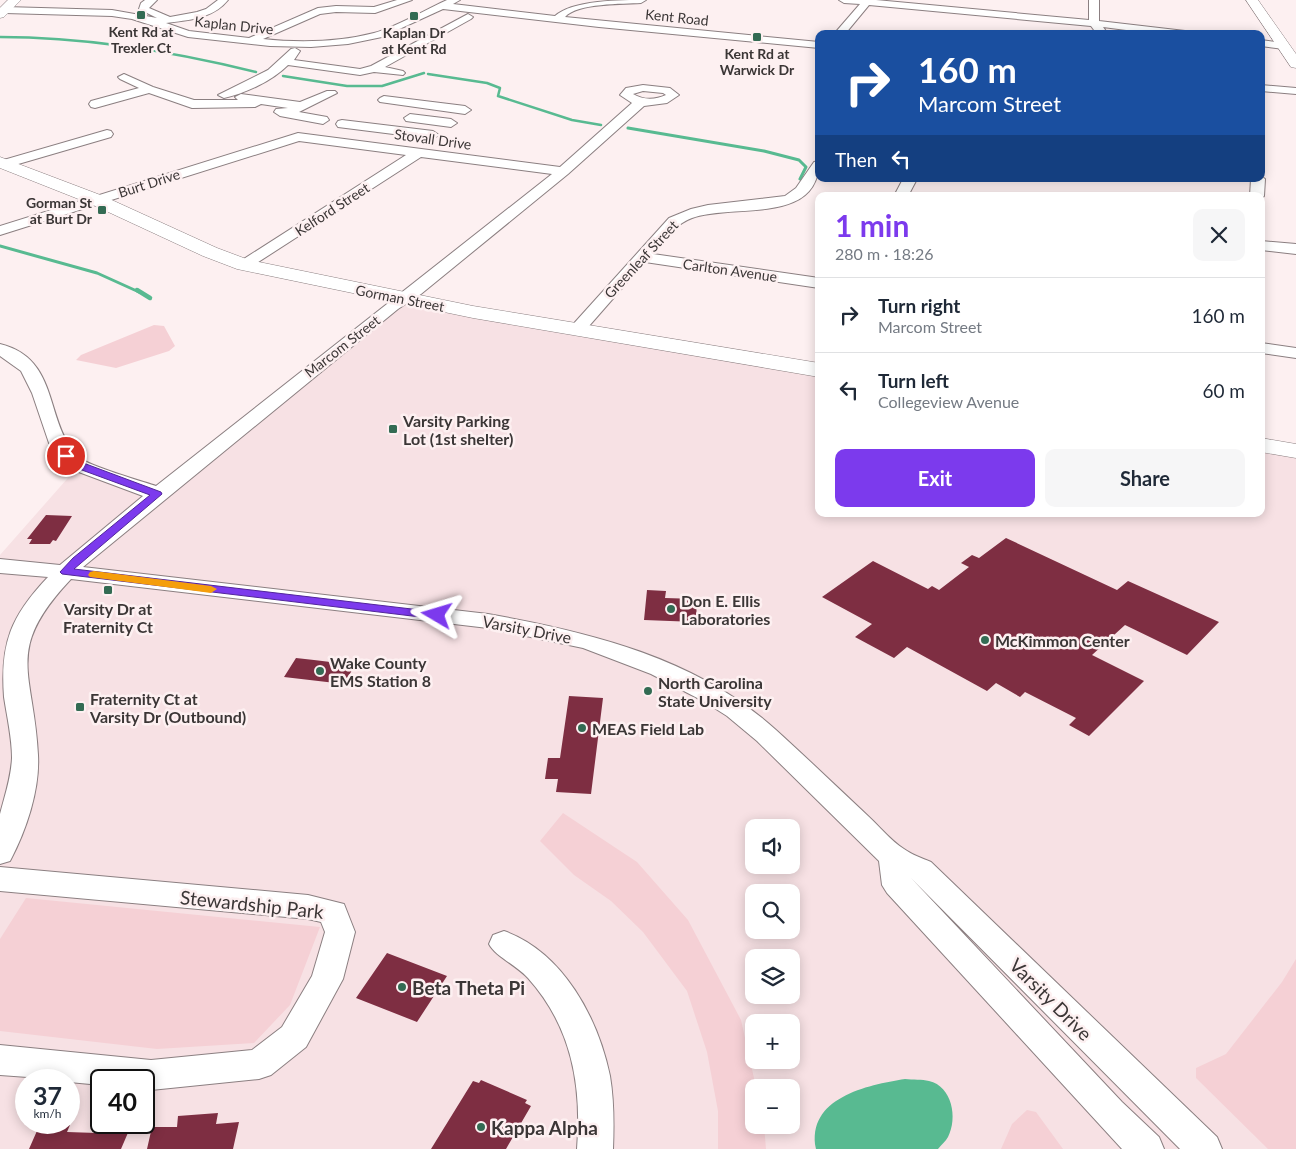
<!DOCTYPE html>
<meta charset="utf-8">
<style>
body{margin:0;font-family:Lato,sans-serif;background:#f6f6f7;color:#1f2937;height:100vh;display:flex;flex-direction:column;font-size:19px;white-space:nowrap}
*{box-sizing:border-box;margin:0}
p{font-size:16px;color:#747a83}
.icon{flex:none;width:28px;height:28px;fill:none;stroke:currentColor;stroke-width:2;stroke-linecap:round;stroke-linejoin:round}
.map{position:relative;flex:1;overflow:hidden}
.drawer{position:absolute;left:815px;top:192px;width:450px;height:325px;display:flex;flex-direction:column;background:#fff;border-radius:10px;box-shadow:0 2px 12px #0003}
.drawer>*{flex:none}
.banner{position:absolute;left:815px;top:30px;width:450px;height:152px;border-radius:10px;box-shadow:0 2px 12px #0003;background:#1a4fa0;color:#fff;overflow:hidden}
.buttons{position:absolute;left:745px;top:819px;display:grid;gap:10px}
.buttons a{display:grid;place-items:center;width:55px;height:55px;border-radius:10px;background:#fff;box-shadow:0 2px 12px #0003;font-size:25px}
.speed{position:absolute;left:15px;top:1069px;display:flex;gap:10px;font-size:25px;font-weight:700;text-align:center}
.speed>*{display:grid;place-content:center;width:65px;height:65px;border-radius:50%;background:#fff;box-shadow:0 2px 12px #0003;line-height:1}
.speed small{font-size:12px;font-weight:400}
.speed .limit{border:2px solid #111;border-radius:8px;background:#fff;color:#111}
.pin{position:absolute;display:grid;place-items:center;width:42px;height:42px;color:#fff;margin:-21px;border:2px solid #fff;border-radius:50%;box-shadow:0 1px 5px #0007}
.me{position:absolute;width:55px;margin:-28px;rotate:277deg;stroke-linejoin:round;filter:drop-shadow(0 0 4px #0008)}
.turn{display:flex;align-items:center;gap:18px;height:105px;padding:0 20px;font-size:22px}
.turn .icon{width:65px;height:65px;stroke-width:2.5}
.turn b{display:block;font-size:35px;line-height:42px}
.then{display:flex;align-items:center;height:48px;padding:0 20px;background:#0003;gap:10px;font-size:19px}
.round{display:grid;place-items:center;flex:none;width:52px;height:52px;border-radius:10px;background:#f6f6f7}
.overview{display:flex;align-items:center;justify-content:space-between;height:85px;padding:0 20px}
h1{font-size:30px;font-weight:700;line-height:38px;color:#7c3aed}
.primary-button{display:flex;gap:10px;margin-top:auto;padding:10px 20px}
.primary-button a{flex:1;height:58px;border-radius:10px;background:#7c3aed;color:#fff;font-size:20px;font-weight:700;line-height:58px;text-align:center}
.primary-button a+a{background:#f6f6f7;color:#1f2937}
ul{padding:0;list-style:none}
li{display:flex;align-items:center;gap:15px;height:75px;padding:0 20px;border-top:1px solid #e0e1e3}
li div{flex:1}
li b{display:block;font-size:19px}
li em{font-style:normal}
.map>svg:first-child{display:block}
.built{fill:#f7e1e4;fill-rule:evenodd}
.green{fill:#f5d0d5}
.water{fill:#58ba91}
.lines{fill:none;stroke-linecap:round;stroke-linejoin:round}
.stream-far2{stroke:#58ba91;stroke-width:2.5}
.stream-far1{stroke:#58ba91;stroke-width:3}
.stream{stroke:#58ba91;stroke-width:4.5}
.building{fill:#7e2e42}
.minor-casing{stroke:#8b7f81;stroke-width:2}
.major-casing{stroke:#8b7f81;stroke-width:1}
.minor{fill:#fff;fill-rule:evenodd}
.major{fill:#fff;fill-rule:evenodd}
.route{fill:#7c3aed;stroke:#51269a}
.slow{fill:#f59e0b}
.poi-dot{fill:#336b53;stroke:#fdf0f1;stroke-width:2}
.labels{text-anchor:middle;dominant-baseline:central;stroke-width:5;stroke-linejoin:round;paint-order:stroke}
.far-street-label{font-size:14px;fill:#3b3636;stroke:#fdf0f1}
.far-poi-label{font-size:14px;font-weight:bold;fill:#3b3636;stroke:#fdf0f1}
.poi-label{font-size:16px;font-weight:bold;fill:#3b3636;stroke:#fdf0f1;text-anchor:start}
.street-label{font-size:16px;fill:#3b3636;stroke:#fdf0f1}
.near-street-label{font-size:19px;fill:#3b3636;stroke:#fdf0f1}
.near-poi-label{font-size:19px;font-weight:bold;fill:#3b3636;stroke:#fdf0f1;text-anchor:start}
</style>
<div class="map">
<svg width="1296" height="1149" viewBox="0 0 1296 1149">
<rect width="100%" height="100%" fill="#fdf0f1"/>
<!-- built -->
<path class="built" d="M402,304L819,376V514H1261V452L1296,458V1149H0V555L74,471L159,499ZM754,828H791V865H754ZM754,892H791V930H754ZM754,958H791V995H754ZM754,1022H791V1060H754ZM26,1080H69V1122H26ZM101,1080H144V1122H101ZM754,1088H791V1125H754Z"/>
<!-- green -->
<path class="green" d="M154,325L164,326L175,346L169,351L116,368L76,360L81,355Z
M563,813L637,862L688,920L741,1020L756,1087L754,1088V1125H764L766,1149H718V1111L707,1052L687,991L643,932L611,901L574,875L540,841Z
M26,898L320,927L290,1005L254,1043L157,1049L0,1031V939Z
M1296,959V1149H1268L1196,1078V1068L1226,1054L1282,982Z
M1027,1110L1036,1112L1063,1149H1001L1012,1124Z"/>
<!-- water -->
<path class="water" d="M905,1079C913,1080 922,1079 929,1081C952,1086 958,1118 948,1137C946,1141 941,1145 938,1149H816C806,1098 867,1085 905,1079Z"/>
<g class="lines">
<!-- stream-far2 -->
<path class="stream-far2" d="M0,37C87,37 171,51 256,72
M428,74L487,83L500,88L498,96L572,120L601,125
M283,76L347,86H382L424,73"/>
<!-- stream-far1 -->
<path class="stream-far1" d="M628,128L764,151L799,160L806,167L800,179
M0,246L97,273L139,292"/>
<!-- stream -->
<path class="stream" d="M137,290L150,298"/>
</g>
<!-- building -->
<path class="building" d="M46,515L72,516L56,541L53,540L50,544H29L32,539H27Z
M1006,538L1117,590L1128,581L1219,622L1187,655L1125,625L1092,655L1144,681L1089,736L1069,725L1076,718L1025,692L1020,697L996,683L987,691L907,647L894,658L855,637L872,624L822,597L873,561L928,589L932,586L939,590L969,567L961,563L972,555L979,558Z
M647,590L666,591L665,598L697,599L696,622L644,620Z
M296,658L314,660L355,665L344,684L284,677Z
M569,696L603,698L591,794L556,792L558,779H545L548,758H560Z
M387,953L447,976L417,1022L356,998Z
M481,1080L527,1100L525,1103L531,1106L506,1149H431L473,1081L479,1083Z
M218,1113L216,1124L239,1122L233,1149H147L152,1127H177L178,1116Z
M40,1124L70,1125L67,1132L97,1133L99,1126L130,1128L121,1149H29Z"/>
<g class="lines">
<defs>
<path id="minor" d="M145,0H157L149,8L170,17L197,12L206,9L218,0H228C213,19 188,20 166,23L189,31L249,38L318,8L336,6L374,7L397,0H412L375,13L336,12L320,14L263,39C299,43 339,42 374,33C396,27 425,10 447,0H460L453,4L555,16C573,0 620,0 646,0L641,3C623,4 577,3 565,17L819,42V48L599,27L443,9L382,37L348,44L311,47L270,46L188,37L132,19L112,16L5,13L0,10L5,7L112,10L157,18L139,9L141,3Z
M839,0H876L1089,20V0H1099V21L1185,31L1190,34H1157L1103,27L1108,34H1097L1091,26L869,5L845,34H834L860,4L844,3Z
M468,14L473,17L471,19L385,67L403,71L405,73L403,75L374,72L360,75L288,65C272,81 246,93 224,98L218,95L268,70L291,49L295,48L300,51L294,60L360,69L371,66Z
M1261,40L1284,43L1289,46L1284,49L1261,46Z
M124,74L153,87L194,100H238L235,97L241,94L300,102L327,91H335L337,93L299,112L327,117L329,120L323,124L280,116L274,112L276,109L288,108L261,104L255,107L192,108L149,93L95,108L91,107L89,104L91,101L139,88L120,79L118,77Z
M643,85L670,88L679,95L667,103L644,106L568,174L421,294L398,309L83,567L488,614C590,632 697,658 776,730C807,758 837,787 868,816C879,826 891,841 904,849C912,855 922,858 931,862L1217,1137L1222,1149H1180L911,878L1122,1102L1159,1137L1164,1149H1122L887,893L882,885L879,861L757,741L727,716L705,702L651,674L583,648L488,628L71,579C3,651 34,671 38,755C40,790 26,831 10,861L0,864C0,848 0,830 0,814C5,795 11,778 12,758C12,738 7,717 4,697C0,643 11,616 48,577L0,573V559L60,565L143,496L68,468L49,443L32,393L21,371L0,356V344C62,359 43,425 80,458C89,466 141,481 156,486L552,174L421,157L249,268H239L236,265L239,262L406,155L299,141L0,235V226L298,133L560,167L632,103L620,95L626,88ZM643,91L663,93L666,95C655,100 643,100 633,94Z
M1261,85L1296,88V94L1261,91Z
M384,96L465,106L471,110L465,114L380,102L378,100L380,98Z
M410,114L451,119L457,123L451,127L406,121L404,118Z
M342,120L433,131L439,135L433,139L338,127L336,124L338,121Z
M107,130L111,131L113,134L111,137L8,167H0V161Z
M819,161C819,226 733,203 692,218C675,224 664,241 653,254L819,278V288L645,262L582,334H570L568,330L669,218L691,209L708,205L785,196L796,188L814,162Z
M1261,176L1265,179L1264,196L1261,199V196H1250L1251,179H1261Z
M903,179H917L908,196H894Z
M1261,241L1296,244V254L1261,250Z
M1261,343L1296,348V358L1261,353Z
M0,867L308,895L344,904L355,932L343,979L306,1047L271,1075L259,1079L151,1090H144V1080H101V1085L69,1082V1080L0,1075V1045L151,1060L252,1050L282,1027L312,976L325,932L321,922L308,919L0,891Z
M504,931C563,952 598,1018 610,1076C614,1100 614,1125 613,1149H577C582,1086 572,1027 528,978C516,965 495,956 489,944L493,935Z"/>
<path id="major" d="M8,0H21L4,17L0,18V8Z
M1246,0H1258L1296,54V68L1291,67Z
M0,157L103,196L217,248L249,260L473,306L819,363V377L473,318L237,269L203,256L91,204L0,168Z
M1261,438L1296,444V458L1261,452Z"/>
</defs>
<!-- minor casing -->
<use href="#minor" class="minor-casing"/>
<!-- major casing -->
<use href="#major" class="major-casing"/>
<!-- minor -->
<use href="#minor" class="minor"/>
<!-- major -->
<use href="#major" class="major"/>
</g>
<!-- route -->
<path class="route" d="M66,453L78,461L161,492L162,494L74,569L437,612L443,615L437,619L62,574L60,572L73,558L150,495L71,466L61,456Z"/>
<!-- slow -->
<path class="slow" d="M94,571L211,586L217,589L211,593L90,577L88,575L90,572Z"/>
<!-- markers -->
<g class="poi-dot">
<rect x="136" y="10" width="10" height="10" rx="2.5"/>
<rect x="409" y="11" width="10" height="10" rx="2.5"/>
<rect x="752" y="32" width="10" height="10" rx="2.5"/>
<rect x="97" y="205" width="10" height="10" rx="2.5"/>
<rect x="388" y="424" width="10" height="10" rx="2.5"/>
<rect x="103" y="585" width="10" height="10" rx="2.5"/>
<circle cx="671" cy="609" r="5"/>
<circle cx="985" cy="640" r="5"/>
<circle cx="320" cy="671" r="5"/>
<circle cx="648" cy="691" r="5"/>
<rect x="75" y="702" width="10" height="10" rx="2.5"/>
<circle cx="582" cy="728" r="5"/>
<circle cx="402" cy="987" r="5"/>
<circle cx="481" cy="1127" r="5"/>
</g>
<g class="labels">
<!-- far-street labels -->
<g class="far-street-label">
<text transform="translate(677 17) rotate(6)">Kent Road</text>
<text transform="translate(234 25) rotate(6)">Kaplan Drive</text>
<text transform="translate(433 139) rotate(8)">Stovall Drive</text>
<text transform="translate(149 183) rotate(-18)">Burt Drive</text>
<text transform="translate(332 209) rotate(-33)">Kelford Street</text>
<text transform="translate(641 259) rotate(-47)">Greenleaf Street</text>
<text transform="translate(730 270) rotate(8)">Carlton Avenue</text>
<text transform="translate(400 298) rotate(11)">Gorman Street</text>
<text transform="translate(342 346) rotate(-38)">Marcom Street</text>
</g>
<!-- far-poi labels -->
<g class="far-poi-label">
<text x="141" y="31">Kent Rd at<tspan x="141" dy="16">Trexler Ct</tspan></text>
<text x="414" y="32">Kaplan Dr<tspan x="414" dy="16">at Kent Rd</tspan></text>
<text x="757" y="53">Kent Rd at<tspan x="757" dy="16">Warwick Dr</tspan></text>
<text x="92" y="202" text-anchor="end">Gorman St<tspan x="92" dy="16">at Burt Dr</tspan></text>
</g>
<!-- poi labels -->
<g class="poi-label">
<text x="403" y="420">Varsity Parking<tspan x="403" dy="18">Lot (1st shelter)</tspan></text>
<text x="681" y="600">Don E. Ellis<tspan x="681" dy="18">Laboratories</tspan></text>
<text x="108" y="608" text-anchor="middle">Varsity Dr at<tspan x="108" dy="18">Fraternity Ct</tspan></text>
<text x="995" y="640">McKimmon Center</text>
<text x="330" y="662">Wake County<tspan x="330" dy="18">EMS Station 8</tspan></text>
<text x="658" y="682">North Carolina<tspan x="658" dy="18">State University</tspan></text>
<text x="90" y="698">Fraternity Ct at<tspan x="90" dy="18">Varsity Dr (Outbound)</tspan></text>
<text x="592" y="728">MEAS Field Lab</text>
</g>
<!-- street labels -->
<g class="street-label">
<text transform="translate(527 629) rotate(11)">Varsity Drive</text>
</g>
<!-- near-street labels -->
<g class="near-street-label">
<text transform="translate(252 904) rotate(6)">Stewardship Park</text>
<text transform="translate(1051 999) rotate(45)">Varsity Drive</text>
</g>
<!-- near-poi labels -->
<g class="near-poi-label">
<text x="412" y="987">Beta Theta Pi</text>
<text x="491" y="1127">Kappa Alpha</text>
</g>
</g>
</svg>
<div class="buttons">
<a><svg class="icon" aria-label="sound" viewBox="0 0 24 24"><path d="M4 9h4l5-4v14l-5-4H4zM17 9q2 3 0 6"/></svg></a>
<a><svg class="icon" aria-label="search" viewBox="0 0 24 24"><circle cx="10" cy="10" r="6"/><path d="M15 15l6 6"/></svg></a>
<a><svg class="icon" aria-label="layers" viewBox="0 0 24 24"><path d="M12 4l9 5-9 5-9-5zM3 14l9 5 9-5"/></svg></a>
<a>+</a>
<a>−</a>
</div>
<div class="speed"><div>37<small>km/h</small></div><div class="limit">40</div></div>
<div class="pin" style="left:66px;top:456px;background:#d93025"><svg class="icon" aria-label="arrive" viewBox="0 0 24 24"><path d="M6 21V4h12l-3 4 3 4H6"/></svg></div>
<svg class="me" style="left:437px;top:615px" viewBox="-20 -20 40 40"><path d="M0-17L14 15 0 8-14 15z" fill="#7c3aed" stroke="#fff" stroke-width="4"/></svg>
<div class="banner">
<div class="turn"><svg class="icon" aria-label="right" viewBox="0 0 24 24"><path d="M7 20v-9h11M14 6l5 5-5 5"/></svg><div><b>160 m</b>Marcom Street</div></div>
<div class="then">Then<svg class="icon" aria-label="left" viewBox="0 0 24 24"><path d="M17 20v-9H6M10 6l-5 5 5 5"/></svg></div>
</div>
<section class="drawer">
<div class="overview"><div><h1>1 min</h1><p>280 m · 18:26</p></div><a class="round"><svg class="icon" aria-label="close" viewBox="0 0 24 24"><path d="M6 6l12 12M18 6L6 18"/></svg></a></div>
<ul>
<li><svg class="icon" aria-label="right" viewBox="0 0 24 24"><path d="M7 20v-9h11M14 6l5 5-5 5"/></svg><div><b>Turn right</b><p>Marcom Street</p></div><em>160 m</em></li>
<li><svg class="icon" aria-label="left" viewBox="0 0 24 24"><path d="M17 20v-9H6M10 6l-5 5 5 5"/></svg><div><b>Turn left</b><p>Collegeview Avenue</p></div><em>60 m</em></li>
</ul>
<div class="primary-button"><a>Exit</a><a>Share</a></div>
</section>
</div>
